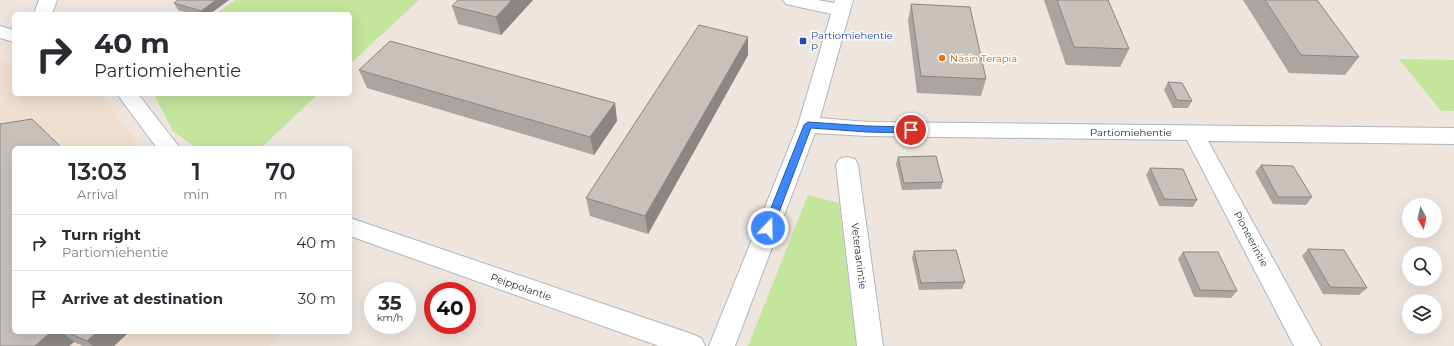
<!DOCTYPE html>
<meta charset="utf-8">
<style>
body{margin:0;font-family:Montserrat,sans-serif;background:#f2f2f3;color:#2b2b33;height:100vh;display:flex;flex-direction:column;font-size:15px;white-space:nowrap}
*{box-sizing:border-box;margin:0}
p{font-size:13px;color:#7c7c81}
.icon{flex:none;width:22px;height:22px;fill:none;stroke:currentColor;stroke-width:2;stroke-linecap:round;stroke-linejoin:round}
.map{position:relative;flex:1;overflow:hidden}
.details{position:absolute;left:12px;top:146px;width:340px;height:188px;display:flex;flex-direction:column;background:#fff;border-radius:6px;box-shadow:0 4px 16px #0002}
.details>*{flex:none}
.guide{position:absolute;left:12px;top:12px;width:340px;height:84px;border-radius:6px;box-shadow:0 4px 16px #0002;background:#fff;color:#2b2b33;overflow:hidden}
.needle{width:26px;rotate:172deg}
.fabs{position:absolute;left:1402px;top:198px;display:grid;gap:8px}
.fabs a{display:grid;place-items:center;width:40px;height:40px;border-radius:50%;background:#fff;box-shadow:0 4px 16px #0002;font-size:20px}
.speed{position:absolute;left:364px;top:282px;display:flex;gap:8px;font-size:20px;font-weight:700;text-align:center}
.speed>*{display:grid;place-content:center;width:52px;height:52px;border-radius:50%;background:#fff;box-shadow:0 4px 16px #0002;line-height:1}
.speed small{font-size:10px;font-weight:400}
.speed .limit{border:6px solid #d22;background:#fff;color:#111}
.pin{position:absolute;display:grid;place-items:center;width:34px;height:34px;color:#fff;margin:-17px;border:2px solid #fff;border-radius:50%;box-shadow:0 1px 4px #0007}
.me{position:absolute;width:44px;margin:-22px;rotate:21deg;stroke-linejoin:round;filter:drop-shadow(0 0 3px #0008)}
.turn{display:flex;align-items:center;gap:14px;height:84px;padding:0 16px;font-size:18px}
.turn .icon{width:52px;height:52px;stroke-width:2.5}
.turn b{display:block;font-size:28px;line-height:34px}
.eta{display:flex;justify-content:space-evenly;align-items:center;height:68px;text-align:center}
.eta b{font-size:24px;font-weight:600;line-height:28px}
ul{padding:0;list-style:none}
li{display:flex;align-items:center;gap:12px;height:56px;padding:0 16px;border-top:1px solid #e1e1e2}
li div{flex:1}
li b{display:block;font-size:15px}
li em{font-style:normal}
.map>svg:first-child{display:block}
.education{fill:#f0dfcf}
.green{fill:#c3e59c}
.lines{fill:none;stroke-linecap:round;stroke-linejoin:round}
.minor-casing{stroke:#afb5bd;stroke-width:2}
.minor{fill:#fff;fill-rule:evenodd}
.wall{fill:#aba5a1}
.shaded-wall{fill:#8b8683}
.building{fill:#c7c0bb;stroke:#8b8683}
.route{fill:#3e88fd;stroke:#2858a4}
.transit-dot{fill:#1a4fb4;stroke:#fff;stroke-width:1.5}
.food-dot{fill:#e8710a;stroke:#fff;stroke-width:1.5}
.labels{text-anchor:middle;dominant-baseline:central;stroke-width:3;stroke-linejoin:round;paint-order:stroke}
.transit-label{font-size:10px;fill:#164399;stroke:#fff;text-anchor:start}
.food-label{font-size:10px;fill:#c56008;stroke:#fff;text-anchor:start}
.street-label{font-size:10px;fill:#2d2d2d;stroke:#fff}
</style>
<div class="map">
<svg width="1454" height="346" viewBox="0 0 1454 346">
<rect width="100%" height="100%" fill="#eee5df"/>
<!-- education -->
<path class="education" d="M0,60L14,65V94H95L104,97L141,148H14V332H282L270,346H0Z"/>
<!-- green -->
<path class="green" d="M235,0H419L350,64V14H216Z
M1399,59L1454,60V111H1441Z
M154,94H318L261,148H199L194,146L173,131Z
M808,195L839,203L856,346H748Z"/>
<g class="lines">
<defs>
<path id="minor" d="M39,0H57L52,14H34Z
M783,0H818L834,3L835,0H853L820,118L867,122L1454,128V144L1208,141L1321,346H1294L1187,140L867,136L815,133L735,346H709L798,125L831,14L786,4Z
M0,26L14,30V42L0,38Z
M117,94H138L180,148H157Z
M847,157L855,159L858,165L883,346H857L836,165L839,159Z
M350,218L692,334L701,338L705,346H659L350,236Z"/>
</defs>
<!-- minor casing -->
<use href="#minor" class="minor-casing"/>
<!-- minor -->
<use href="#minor" class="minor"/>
</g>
<!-- wall -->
<path class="wall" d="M533,0L501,35L458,24L452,6Z
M1044,0H1108L1129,49L1120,67L1066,65Z
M1243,0H1317L1359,57L1345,75L1289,73Z
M174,3L210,14H191L178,10Z
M911,4L986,79L981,96L917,93L908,21Z
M748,37V55L648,234L590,216L586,198Z
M359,70L615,103L617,121L594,155L367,88Z
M1168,82L1192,101L1188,108H1173L1164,90Z
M898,157L943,182L941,189L902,190L896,164Z
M1261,165L1312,197L1306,205L1273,204L1255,172Z
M1150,168L1197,200L1193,207L1159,206L1146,175Z
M1308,249L1367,288L1359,295L1323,294L1302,256Z
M914,251L965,282L962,289L919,290L912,258Z
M1183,252L1237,291L1231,298L1194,297L1178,259Z
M14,332H129L114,346H83L74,342L69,346H0Z"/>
<!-- shaded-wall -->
<path class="shaded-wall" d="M216,0H229L210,14H202L201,11Z
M512,0H533L501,35L496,17Z
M748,37V55L648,234L645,216Z
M615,103L617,121L594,155L590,137Z
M51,332H62L74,342L69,346H35Z
M97,332H129L114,346H93L87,341Z"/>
<!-- building -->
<path class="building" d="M178,0H216L201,11L174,3Z
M458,0H512L496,17L452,6Z
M1057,0H1108L1129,49L1074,47Z
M1265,0H1317L1359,57L1301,55Z
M911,4L970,7L986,79L921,76Z
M699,25L748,37L645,216L586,198Z
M390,41L615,103L590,137L359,70Z
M1168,82L1182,83L1192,101L1177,100Z
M32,119L62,148H14V332H51L35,346H0V124Z
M936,156L943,182L904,183L898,157Z
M1261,165L1293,166L1312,197H1278Z
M1150,168L1183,169L1197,200L1164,199Z
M1308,249L1344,250L1367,288L1330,287Z
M956,250L965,282L921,283L914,251Z
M1183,252H1218L1237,291L1200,290Z
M67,332H97L87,341Z"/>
<!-- route -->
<path class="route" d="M808,122L867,126L911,127L916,130L911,133L867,132L811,128L773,228L771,231H764L763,228L804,125Z"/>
<!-- markers -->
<rect class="transit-dot" x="799" y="37" width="8" height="8" rx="2"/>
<circle class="food-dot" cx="942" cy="58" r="4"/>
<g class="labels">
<!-- transit labels -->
<g class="transit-label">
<text x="811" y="35">Partiomiehentie<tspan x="811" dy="12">P</tspan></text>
</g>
<!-- food labels -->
<g class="food-label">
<text x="950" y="58">Näsin Terapia</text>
</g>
<!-- street labels -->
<g class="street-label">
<text x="1131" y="132">Partiomiehentie</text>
<text transform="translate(1251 239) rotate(62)">Pioneerintie</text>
<text transform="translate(859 256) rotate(83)">Veteraanintie</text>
<text transform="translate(521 287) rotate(19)">Peippolantie</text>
</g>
</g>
</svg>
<div class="fabs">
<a><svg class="needle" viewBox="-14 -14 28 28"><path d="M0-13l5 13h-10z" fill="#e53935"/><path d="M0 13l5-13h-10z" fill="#7c7c81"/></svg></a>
<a><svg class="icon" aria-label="search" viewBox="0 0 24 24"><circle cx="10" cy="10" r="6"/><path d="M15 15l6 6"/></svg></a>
<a><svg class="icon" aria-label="layers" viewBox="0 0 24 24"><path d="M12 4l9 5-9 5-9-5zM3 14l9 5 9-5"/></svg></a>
</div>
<div class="speed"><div>35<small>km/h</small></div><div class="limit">40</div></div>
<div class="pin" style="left:911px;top:130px;background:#d93025"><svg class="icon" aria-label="arrive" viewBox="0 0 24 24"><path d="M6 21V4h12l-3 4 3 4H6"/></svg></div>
<svg class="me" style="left:768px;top:228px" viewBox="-20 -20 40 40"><circle r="17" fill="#3e88fd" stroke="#fff" stroke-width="3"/><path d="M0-11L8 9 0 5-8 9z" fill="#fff"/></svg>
<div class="guide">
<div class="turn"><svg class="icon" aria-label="right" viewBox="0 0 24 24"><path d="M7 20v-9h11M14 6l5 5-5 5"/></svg><div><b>40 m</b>Partiomiehentie</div></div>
</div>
<section class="details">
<div class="eta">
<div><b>13:03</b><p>Arrival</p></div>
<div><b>1</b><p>min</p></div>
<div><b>70</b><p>m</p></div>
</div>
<ul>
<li><svg class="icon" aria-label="right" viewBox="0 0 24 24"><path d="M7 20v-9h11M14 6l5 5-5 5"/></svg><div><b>Turn right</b><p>Partiomiehentie</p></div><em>40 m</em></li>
<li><svg class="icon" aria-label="arrive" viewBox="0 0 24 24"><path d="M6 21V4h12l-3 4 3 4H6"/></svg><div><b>Arrive at destination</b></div><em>30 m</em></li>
</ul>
</section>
</div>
